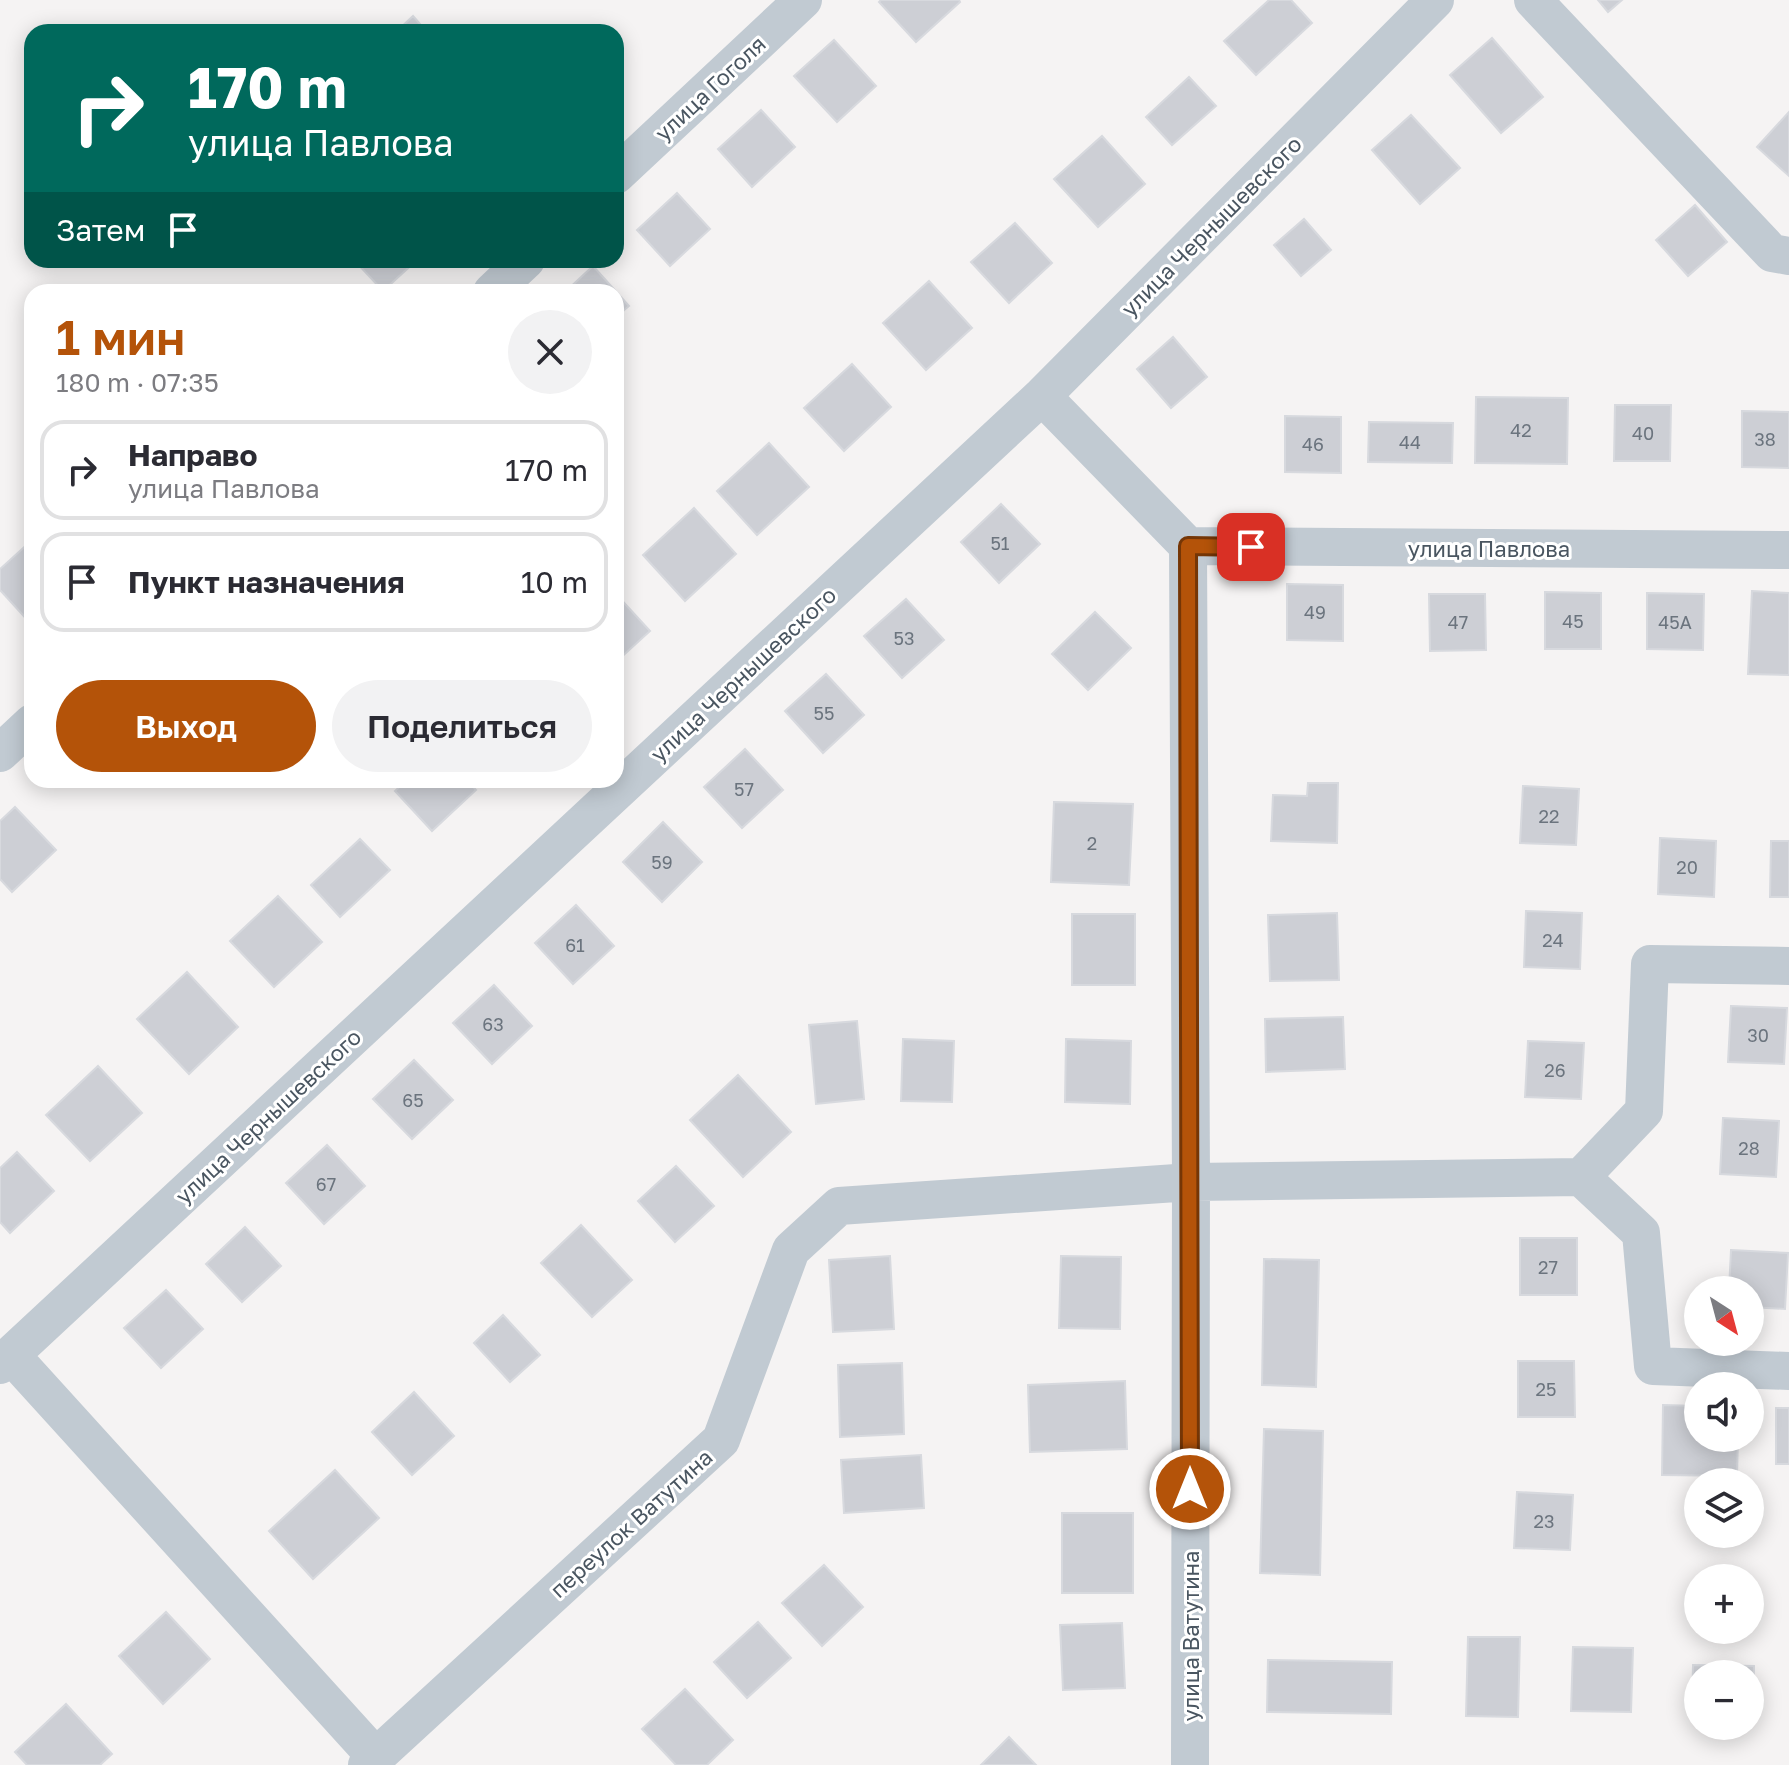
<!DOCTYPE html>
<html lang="ru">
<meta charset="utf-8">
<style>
body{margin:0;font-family:"Golos Text",sans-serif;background:#f2f2f3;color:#2b2b33;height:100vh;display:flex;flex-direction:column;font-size:30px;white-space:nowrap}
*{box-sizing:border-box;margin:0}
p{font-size:26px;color:#7c7c81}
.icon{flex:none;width:44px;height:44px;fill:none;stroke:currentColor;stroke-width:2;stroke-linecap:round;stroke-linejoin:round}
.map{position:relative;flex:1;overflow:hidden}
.side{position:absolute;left:24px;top:284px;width:600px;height:504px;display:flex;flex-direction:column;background:#fff;border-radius:24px;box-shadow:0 4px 20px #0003}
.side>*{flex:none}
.hud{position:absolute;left:24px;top:24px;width:600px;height:244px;border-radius:24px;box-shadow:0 4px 20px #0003;background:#00695c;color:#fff;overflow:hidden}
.needle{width:52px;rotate:144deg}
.fabs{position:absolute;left:1684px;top:1276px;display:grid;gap:16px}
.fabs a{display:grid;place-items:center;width:80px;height:80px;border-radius:50%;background:#fff;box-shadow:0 4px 20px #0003;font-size:40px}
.pin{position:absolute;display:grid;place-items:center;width:68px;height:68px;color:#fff;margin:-34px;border-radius:16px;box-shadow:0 4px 12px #0006}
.me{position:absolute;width:88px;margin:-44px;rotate:0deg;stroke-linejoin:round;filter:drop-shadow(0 0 6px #0008)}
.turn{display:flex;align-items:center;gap:28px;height:168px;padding:0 32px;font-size:36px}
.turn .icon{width:104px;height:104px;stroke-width:2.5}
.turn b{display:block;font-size:56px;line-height:68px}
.then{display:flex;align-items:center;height:76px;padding:0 32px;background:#0003;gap:16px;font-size:30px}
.round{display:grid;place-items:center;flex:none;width:84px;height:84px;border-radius:42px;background:#f2f2f3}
.overview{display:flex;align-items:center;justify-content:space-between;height:136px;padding:0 32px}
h1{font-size:48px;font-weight:600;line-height:60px;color:#b45309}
.action{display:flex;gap:16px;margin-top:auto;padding:16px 32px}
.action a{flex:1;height:92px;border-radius:48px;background:#b45309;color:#fff;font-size:32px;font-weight:600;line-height:92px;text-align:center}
.action a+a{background:#f2f2f3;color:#2b2b33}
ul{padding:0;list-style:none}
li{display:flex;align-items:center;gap:24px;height:100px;margin:0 16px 12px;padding:0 16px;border:4px solid #e1e1e2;border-radius:24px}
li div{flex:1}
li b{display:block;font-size:30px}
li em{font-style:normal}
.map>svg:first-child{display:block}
.building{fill:#cdcfd5;stroke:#d7d9de;stroke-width:2}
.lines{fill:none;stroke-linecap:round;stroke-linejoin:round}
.minor{stroke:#c1cad2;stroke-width:38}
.route-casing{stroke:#753606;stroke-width:20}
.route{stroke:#b45309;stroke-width:14}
.labels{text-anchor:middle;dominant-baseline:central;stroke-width:6;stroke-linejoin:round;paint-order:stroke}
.number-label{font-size:18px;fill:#6b747e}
.street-label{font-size:22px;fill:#4a5661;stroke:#fff}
</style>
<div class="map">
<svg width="1789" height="1765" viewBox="0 0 1789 1765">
<rect width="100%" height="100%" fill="#f5f3f3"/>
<!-- building -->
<path class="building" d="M881,0H959L960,2L916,42L879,2Z
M1269,0H1291L1312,23L1256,75L1224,41Z
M1598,0H1622L1608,12Z
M413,16L427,32H396Z
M1492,38L1543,97L1501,133L1450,75Z
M834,40L876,86L837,122L794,76Z
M1189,77L1216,106L1172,145L1146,117Z
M761,110L795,147L752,187L718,149Z
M1789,112V176L1757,147Z
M1411,115L1460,168L1420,204L1372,150Z
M1102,136L1145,184L1098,227L1054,179Z
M677,193L710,229L670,266L637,230Z
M1695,205L1727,242L1688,276L1656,240Z
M1304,219L1331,250L1301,276L1274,245Z
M1015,223L1052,263L1009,303L971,262Z
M354,260H417L383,291Z
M593,266L629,306L616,317V292H565Z
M929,281L972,328L926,370L883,323Z
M1173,337L1207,377L1171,408L1137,369Z
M852,364L891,407L844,451L804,408Z
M1476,397L1568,398L1567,464L1475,463Z
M1615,405H1671L1670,461H1614Z
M1742,411L1789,412V468L1742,467Z
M1285,416L1341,417V473L1285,472Z
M1369,422L1453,423L1452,463L1368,462Z
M769,443L809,487L757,535L717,491Z
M1001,504L1040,544L999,583L961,542Z
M694,508L736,554L685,601L643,555Z
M32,540V623L31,624L0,590V569Z
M1287,584L1343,585V641L1287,640Z
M1752,591L1789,593V675L1748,674Z
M1545,592L1601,593V649H1545Z
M1647,593L1704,594L1703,650L1647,649Z
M616,594L650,631L616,662Z
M1429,594H1485L1486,650L1430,651Z
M906,599L944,640L902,678L864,636Z
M1095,612L1131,648L1088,690L1052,654Z
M826,674L864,715L823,753L785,711Z
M745,749L783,790L742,828L704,787Z
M407,780H467L476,790L432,831L395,791Z
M1308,783H1338L1337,843L1271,841L1273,795L1307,796Z
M1523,786L1579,789L1576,845L1520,843Z
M1054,802L1133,804L1129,885L1051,882Z
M15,807L56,850L12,892L0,879V821Z
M663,822L702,862L662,902L623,862Z
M1660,838L1716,841L1714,897L1658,894Z
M360,839L390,870L340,917L311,885Z
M1771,841H1789V897H1770Z
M278,896L322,942L274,987L230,941Z
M576,905L614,946L573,984L535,943Z
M1526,911L1582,913L1580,969L1524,967Z
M1337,913L1339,980L1270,981L1268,915Z
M1072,914H1135V985H1072Z
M187,972L238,1027L189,1074L137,1019Z
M494,985L532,1026L492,1064L453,1023Z
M1731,1006L1787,1008L1784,1064L1728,1062Z
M1343,1017L1345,1069L1266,1072L1265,1019Z
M857,1021L864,1099L816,1104L809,1025Z
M903,1039L954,1041L952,1102L901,1101Z
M1066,1039L1131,1041L1130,1104L1065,1102Z
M1528,1041L1584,1043L1581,1099L1525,1097Z
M414,1060L453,1100L412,1139L373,1099Z
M98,1066L142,1113L90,1161L46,1115Z
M738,1075L791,1132L743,1177L690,1120Z
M1723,1118L1779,1121L1776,1177L1720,1174Z
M327,1145L365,1186L324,1224L286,1183Z
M17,1152L54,1191L10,1233L0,1222V1168Z
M676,1166L714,1206L675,1242L638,1201Z
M581,1225L632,1280L592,1317L541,1263Z
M245,1227L281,1266L242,1302L206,1264Z
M1520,1238H1577V1295H1520Z
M1731,1250L1788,1253L1785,1309L1750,1307V1290H1729Z
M890,1256L894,1329L833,1332L829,1260Z
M1061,1256L1121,1257L1120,1329L1059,1328Z
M1264,1259L1319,1260L1316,1387L1262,1385Z
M166,1290L203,1329L161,1368L124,1328Z
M503,1315L540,1355L510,1382L474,1343Z
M1518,1361H1574L1575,1417H1518Z
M902,1363L904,1434L840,1437L838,1365Z
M1125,1381L1127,1449L1030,1452L1028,1385Z
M414,1392L454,1436L412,1475L372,1432Z
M1663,1405L1698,1406V1438H1738L1737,1476L1662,1475Z
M1776,1408H1789V1464H1776Z
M1264,1429L1323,1431L1320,1575L1260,1573Z
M921,1455L924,1508L844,1513L841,1460Z
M335,1470L379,1518L313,1579L269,1531Z
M1517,1492L1573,1495L1570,1550L1514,1548Z
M1062,1513H1133V1593H1062Z
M824,1565L863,1607L822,1646L782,1603Z
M166,1612L210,1659L163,1704L119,1656Z
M758,1622L791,1658L747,1698L714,1662Z
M1122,1623L1125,1688L1063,1690L1060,1625Z
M1468,1637H1520L1518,1717L1466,1716Z
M1573,1647L1633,1648L1631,1712L1571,1711Z
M1268,1660L1392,1662L1391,1714L1267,1712Z
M1693,1665L1754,1666L1753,1716H1750V1674H1698V1715H1692Z
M685,1689L733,1740L707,1765H676L642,1729Z
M66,1704L112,1754L100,1765H27L15,1752Z
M1009,1737L1036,1765H981Z"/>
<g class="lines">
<!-- minor -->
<path class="minor" d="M1533,0L1772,253L1789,256
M616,175L803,0
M492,292L526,260
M1042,396L1188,546
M1188,546L1191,1182L1190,1765
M1188,546L1789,550
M0,753L32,723
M1789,966L1650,964L1644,1111L1581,1177L1641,1233L1653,1366L1789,1371
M11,1355L375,1756
M0,1365L1042,396L1435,0
M367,1765L721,1440L791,1250L839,1206L1191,1182L1581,1177"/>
</g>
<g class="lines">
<defs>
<path id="route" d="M1190,1489L1188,546L1251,547"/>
</defs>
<!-- route casing -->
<use href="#route" class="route-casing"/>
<!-- route -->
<use href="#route" class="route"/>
</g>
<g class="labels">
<!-- number labels -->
<g class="number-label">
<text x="1521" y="430">42</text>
<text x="1643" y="433">40</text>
<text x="1765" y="439">38</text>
<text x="1410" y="442">44</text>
<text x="1313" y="444">46</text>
<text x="1000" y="543">51</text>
<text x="1315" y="612">49</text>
<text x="1573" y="621">45</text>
<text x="1458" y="622">47</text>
<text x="1675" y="622">45А</text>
<text x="904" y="638">53</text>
<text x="824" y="713">55</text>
<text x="744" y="789">57</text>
<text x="1549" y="816">22</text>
<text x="1092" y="843">2</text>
<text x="662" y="862">59</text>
<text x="1687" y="867">20</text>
<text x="1553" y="940">24</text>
<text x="575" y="945">61</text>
<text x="493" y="1024">63</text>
<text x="1758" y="1035">30</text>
<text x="1555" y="1070">26</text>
<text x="413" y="1100">65</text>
<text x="1749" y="1148">28</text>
<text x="326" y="1184">67</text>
<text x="1548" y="1267">27</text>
<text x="1546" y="1389">25</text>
<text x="1544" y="1521">23</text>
</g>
<!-- street labels -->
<g class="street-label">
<text transform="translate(710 88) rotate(-43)">улица Гоголя</text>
<text transform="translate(1211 226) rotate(-45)">улица Чернышевского</text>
<text x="1489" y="548">улица Павлова</text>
<text transform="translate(743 674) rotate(-43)">улица Чернышевского</text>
<text transform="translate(268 1116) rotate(-43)">улица Чернышевского</text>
<text transform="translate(631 1523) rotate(-42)">переулок Ватутина</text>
<text transform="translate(1190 1636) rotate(-90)">улица Ватутина</text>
</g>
</g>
</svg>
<div class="fabs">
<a><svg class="needle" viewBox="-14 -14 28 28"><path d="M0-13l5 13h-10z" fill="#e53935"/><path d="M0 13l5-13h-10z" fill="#7c7c81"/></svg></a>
<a><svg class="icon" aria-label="sound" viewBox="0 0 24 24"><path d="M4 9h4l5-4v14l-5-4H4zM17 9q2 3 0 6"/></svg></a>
<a><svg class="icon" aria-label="layers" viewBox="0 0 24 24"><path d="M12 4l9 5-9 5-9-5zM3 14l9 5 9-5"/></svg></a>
<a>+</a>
<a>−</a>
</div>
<div class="pin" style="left:1251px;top:547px;background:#d93025"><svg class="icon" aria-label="arrive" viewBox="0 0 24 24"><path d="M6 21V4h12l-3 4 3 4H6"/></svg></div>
<svg class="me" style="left:1190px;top:1489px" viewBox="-20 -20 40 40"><circle r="17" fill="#b45309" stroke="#fff" stroke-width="3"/><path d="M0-11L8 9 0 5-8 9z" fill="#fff"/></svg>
<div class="hud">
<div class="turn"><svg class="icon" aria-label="right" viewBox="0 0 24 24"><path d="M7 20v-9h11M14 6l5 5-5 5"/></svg><div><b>170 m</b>улица Павлова</div></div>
<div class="then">Затем<svg class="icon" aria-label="arrive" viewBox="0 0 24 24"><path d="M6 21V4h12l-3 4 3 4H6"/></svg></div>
</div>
<section class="side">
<div class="overview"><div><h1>1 мин</h1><p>180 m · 07:35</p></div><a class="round"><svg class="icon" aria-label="close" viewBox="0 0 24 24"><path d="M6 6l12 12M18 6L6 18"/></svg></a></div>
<ul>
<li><svg class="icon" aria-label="right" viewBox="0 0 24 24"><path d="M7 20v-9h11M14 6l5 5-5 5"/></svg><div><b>Направо</b><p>улица Павлова</p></div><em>170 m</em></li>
<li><svg class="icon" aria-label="arrive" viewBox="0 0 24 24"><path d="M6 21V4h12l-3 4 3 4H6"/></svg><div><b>Пункт назначения</b></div><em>10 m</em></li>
</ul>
<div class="action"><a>Выход</a><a>Поделиться</a></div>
</section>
</div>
